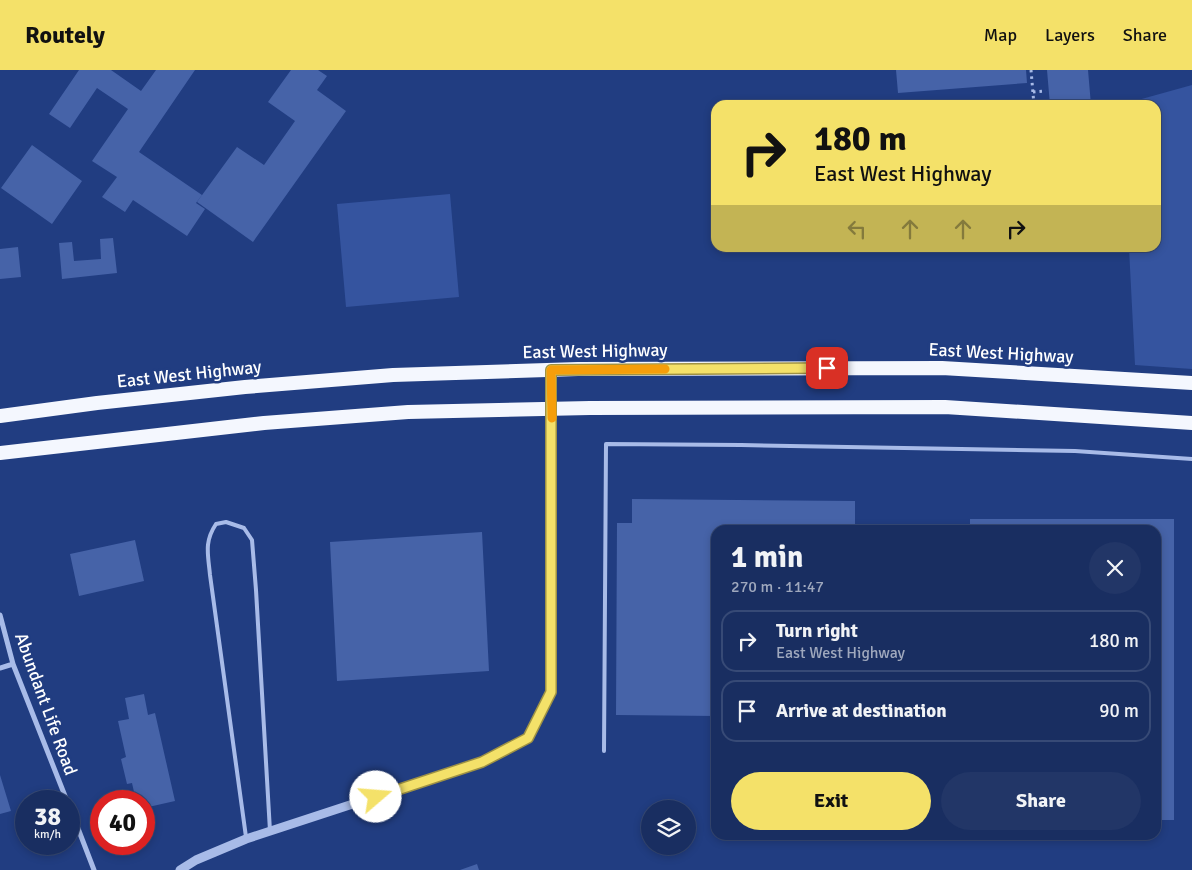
<!DOCTYPE html>
<meta charset="utf-8">
<style>
body{margin:0;font-family:Signika,sans-serif;background:#223667;color:#f1f3f6;height:100vh;display:flex;flex-direction:column;font-size:19px;white-space:nowrap}
*{box-sizing:border-box;margin:0}
p{font-size:16px;color:#9fa8bd}
.icon{flex:none;width:28px;height:28px;fill:none;stroke:currentColor;stroke-width:2;stroke-linecap:round;stroke-linejoin:round}
.map{position:relative;flex:1;overflow:hidden}
.details{position:absolute;left:711px;top:455px;width:450px;height:315px;display:flex;flex-direction:column;background:#192e61;border-radius:15px;box-shadow:0 2px 8px #0003,0 0 0 1px #374a76}
.details>*{flex:none}
.top-card{position:absolute;left:711px;top:30px;width:450px;height:152px;border-radius:15px;box-shadow:0 2px 8px #0003,0 0 0 1px #374a76;background:#f4e169;color:#111;overflow:hidden}
.tools{position:absolute;left:641px;top:730px;display:grid;gap:10px}
.tools a{display:grid;place-items:center;width:55px;height:55px;border-radius:50%;background:#192e61;box-shadow:0 2px 8px #0003,0 0 0 1px #374a76;font-size:25px}
.speed{position:absolute;left:15px;top:720px;display:flex;gap:10px;font-size:25px;font-weight:700;text-align:center}
.speed>*{display:grid;place-content:center;width:65px;height:65px;border-radius:50%;background:#192e61;box-shadow:0 2px 8px #0003,0 0 0 1px #374a76;line-height:1}
.speed small{font-size:12px;font-weight:400}
.speed .limit{border:8px solid #d22;background:#fff;color:#111}
.pin{position:absolute;display:grid;place-items:center;width:42px;height:42px;color:#fff;margin:-21px;border-radius:10px;box-shadow:0 2px 8px #0006}
.me{position:absolute;width:55px;margin:-28px;rotate:72deg;stroke-linejoin:round;filter:drop-shadow(0 0 4px #0008)}
.turn{display:flex;align-items:center;gap:18px;height:105px;padding:0 20px;font-size:22px}
.turn .icon{width:65px;height:65px;stroke-width:2.5}
.turn b{display:block;font-size:35px;line-height:42px}
.lanes{display:flex;align-items:center;height:48px;padding:0 20px;background:#0003;justify-content:center;gap:25px;direction:ltr}
.lanes .off{opacity:.35}
.round{display:grid;place-items:center;flex:none;width:52px;height:52px;border-radius:26px;background:#223667}
.headline{display:flex;align-items:center;justify-content:space-between;height:85px;padding:0 20px}
h1{font-size:30px;font-weight:700;line-height:38px}
.button{display:flex;gap:10px;margin-top:auto;padding:10px 20px}
.button a{flex:1;height:58px;border-radius:30px;background:#f4e169;color:#111;font-size:20px;font-weight:700;line-height:58px;text-align:center}
.button a+a{background:#223667;color:#f1f3f6}
ul{padding:0;list-style:none}
li{display:flex;align-items:center;gap:15px;height:62px;margin:0 10px 8px;padding:0 10px;border:2px solid #374a76;border-radius:15px}
li div{flex:1}
li b{display:block;font-size:19px}
li em{font-style:normal}
header{display:flex;align-items:center;gap:30px;box-sizing:border-box;height:70px;padding:0 25px;background:#f4e169;color:#111}
header strong{font-size:24px}
nav{display:flex;gap:28px;margin-inline-start:auto;font-size:18px}
.map>svg:first-child{display:block}
.green{fill:#35549f}
.building{fill:#4663a8}
.lines{fill:none;stroke-linecap:round;stroke-linejoin:round}
.path{stroke:#a8bbe8;stroke-width:3;stroke-dasharray:2.5 4;stroke-linecap:butt}
.service{stroke:#a8bbe8;stroke-width:4}
.minor{stroke:#a8bbe8;stroke-width:5}
.tertiary{stroke:#a8bbe8;stroke-width:9}
.trunk{stroke:#f4f7fe;stroke-width:14}
.route-casing{stroke:#9f9244;stroke-width:12}
.route{stroke:#f4e169;stroke-width:9}
.slow{stroke:#f59e0b;stroke-width:9}
.labels{text-anchor:middle;dominant-baseline:central;stroke-width:5;stroke-linejoin:round;paint-order:stroke}
.street-label{font-size:18px;fill:#fff;stroke:#213d81}
</style>
<header>
<strong>Routely</strong>
<nav><a>Map</a><a>Layers</a><a>Share</a></nav>
</header>
<div class="map">
<svg width="1192" height="800" viewBox="0 0 1192 800">
<rect width="100%" height="100%" fill="#213d81"/>
<!-- green -->
<path class="green" d="M1192,15V299L1135,295L1129,178H1156V35H1138V30Z
M450,124L459,227L346,237L337,134Z"/>
<!-- building -->
<path class="building" d="M79,0H111L141,21L156,0H195L139,82L202,125L196,133L205,139L187,166L133,130L125,142L102,127L117,107L92,91L128,39L97,18L70,58L49,44Z
M291,0H318L327,6L317,20L346,41L253,172L197,132L237,77L264,95L295,51L268,32Z
M896,0H1026L1027,13L898,23Z
M1047,0H1088L1091,35H1050Z
M32,75L82,111L52,154L1,118Z
M113,168L117,203L62,209L59,173L72,172L74,191L101,189L100,169Z
M18,177L21,207L0,209V179Z
M632,429L855,431V460H716V646L616,645L617,453H632Z
M970,449H1174V750H1156V460H970Z
M482,462L489,601L337,611L330,472Z
M135,470L144,511L79,526L70,484Z
M144,624L148,645L155,643L175,731L144,738V731H136L132,713L127,714L121,689L126,687L118,651L129,649L125,628Z
M0,705L11,741L0,744Z
M477,794L479,800H460Z"/>
<g class="lines">
<!-- path -->
<path class="path" d="M1031,0L1034,35
M1033,22L1046,21"/>
<!-- service -->
<path class="service" d="M604,681L606,374L741,375L1075,381L1192,389
M246,767L210,505C208,484 204,472 216,454L226,452L244,458L252,470L256,520L270,761"/>
<!-- minor -->
<path class="minor" d="M0,545L13,594L67,731
M0,598L13,594
M69,735L94,800"/>
<!-- tertiary -->
<path class="tertiary" d="M180,800L196,790L246,769L481,692L528,668L551,622V300"/>
<!-- trunk -->
<path class="trunk" d="M0,346L97,333L245,317L393,305L578,299L942,298L1192,313
M0,383L264,353L408,342L590,338L945,337L1192,353"/>
</g>
<g class="lines">
<defs>
<path id="route" d="M376,727L482,692L528,668L551,622V300L827,298"/>
</defs>
<!-- route casing -->
<use href="#route" class="route-casing"/>
<!-- route -->
<use href="#route" class="route"/>
<!-- slow -->
<path class="slow" d="M552,348L551,300L665,299"/>
</g>
<g class="labels">
<!-- street labels -->
<g class="street-label">
<text transform="translate(595 281) rotate(-1)">East West Highway</text>
<text transform="translate(1001 283) rotate(3)">East West Highway</text>
<text transform="translate(189 304) rotate(-6)">East West Highway</text>
<text transform="translate(46 634) rotate(70)">Abundant Life Road</text>
</g>
</g>
</svg>
<div class="tools">
<a><svg class="icon" aria-label="layers" viewBox="0 0 24 24"><path d="M12 4l9 5-9 5-9-5zM3 14l9 5 9-5"/></svg></a>
</div>
<div class="speed"><div>38<small>km/h</small></div><div class="limit">40</div></div>
<div class="pin" style="left:827px;top:298px;background:#d93025"><svg class="icon" aria-label="arrive" viewBox="0 0 24 24"><path d="M6 21V4h12l-3 4 3 4H6"/></svg></div>
<svg class="me" style="left:376px;top:727px" viewBox="-20 -20 40 40"><circle r="19" fill="#fff"/><path d="M0-13L10 11 0 6-10 11z" fill="#f4e169"/></svg>
<div class="top-card">
<div class="turn"><svg class="icon" aria-label="right" viewBox="0 0 24 24"><path d="M7 20v-9h11M14 6l5 5-5 5"/></svg><div><b>180 m</b>East West Highway</div></div>
<div class="lanes"><svg class="icon off" aria-label="left" viewBox="0 0 24 24"><path d="M17 20v-9H6M10 6l-5 5 5 5"/></svg><svg class="icon off" aria-label="ahead" viewBox="0 0 24 24"><path d="M12 20V5M6 11l6-6 6 6"/></svg><svg class="icon off" aria-label="ahead" viewBox="0 0 24 24"><path d="M12 20V5M6 11l6-6 6 6"/></svg><svg class="icon" aria-label="right" viewBox="0 0 24 24"><path d="M7 20v-9h11M14 6l5 5-5 5"/></svg></div>
</div>
<section class="details">
<div class="headline"><div><h1>1 min</h1><p>270 m · 11:47</p></div><a class="round"><svg class="icon" aria-label="close" viewBox="0 0 24 24"><path d="M6 6l12 12M18 6L6 18"/></svg></a></div>
<ul>
<li><svg class="icon" aria-label="right" viewBox="0 0 24 24"><path d="M7 20v-9h11M14 6l5 5-5 5"/></svg><div><b>Turn right</b><p>East West Highway</p></div><em>180 m</em></li>
<li><svg class="icon" aria-label="arrive" viewBox="0 0 24 24"><path d="M6 21V4h12l-3 4 3 4H6"/></svg><div><b>Arrive at destination</b></div><em>90 m</em></li>
</ul>
<div class="button"><a>Exit</a><a>Share</a></div>
</section>
</div>
